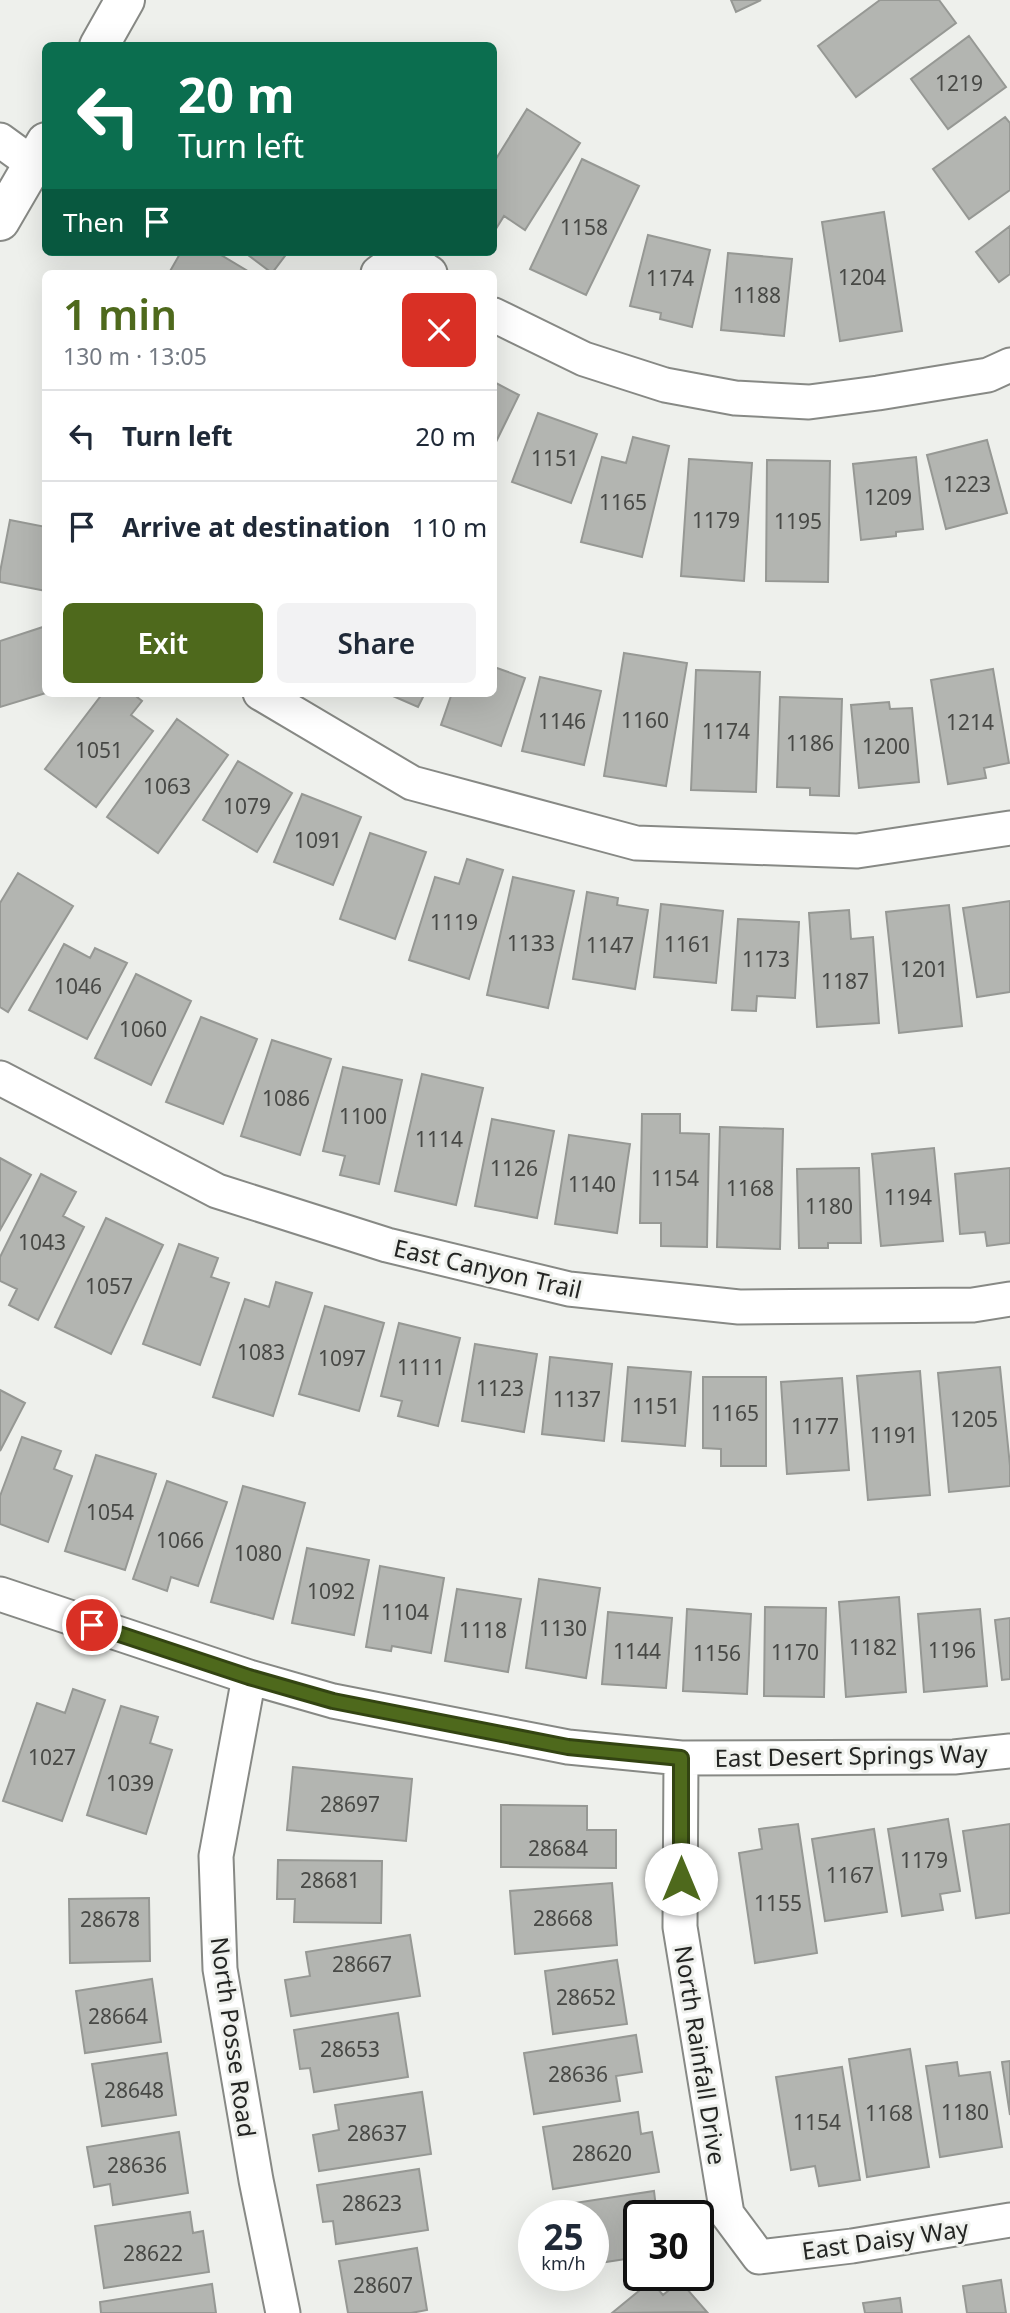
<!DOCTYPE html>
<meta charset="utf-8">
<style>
body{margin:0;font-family:"Noto Sans",sans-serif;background:#f2f2f3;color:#1f2937;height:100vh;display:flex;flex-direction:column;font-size:26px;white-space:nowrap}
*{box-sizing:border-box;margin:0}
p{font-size:23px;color:#747a83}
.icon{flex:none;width:38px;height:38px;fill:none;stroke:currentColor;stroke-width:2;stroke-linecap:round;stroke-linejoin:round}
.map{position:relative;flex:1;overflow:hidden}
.drawer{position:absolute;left:42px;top:270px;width:455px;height:427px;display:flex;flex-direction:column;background:#fff;border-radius:10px;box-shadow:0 7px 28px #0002}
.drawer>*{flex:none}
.banner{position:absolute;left:42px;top:42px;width:455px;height:214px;border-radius:10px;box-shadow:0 7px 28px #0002;background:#0b6e4f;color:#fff;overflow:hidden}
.speed{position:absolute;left:518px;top:2200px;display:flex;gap:14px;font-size:35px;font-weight:700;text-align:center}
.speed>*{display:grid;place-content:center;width:91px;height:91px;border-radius:50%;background:#fff;box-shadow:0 7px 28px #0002;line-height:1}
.speed small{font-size:18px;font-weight:400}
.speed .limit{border:4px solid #111;border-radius:10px;background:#fff;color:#111}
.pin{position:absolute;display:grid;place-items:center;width:60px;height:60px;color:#fff;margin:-30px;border:4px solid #fff;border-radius:50%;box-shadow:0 2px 7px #0007}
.me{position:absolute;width:77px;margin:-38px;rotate:0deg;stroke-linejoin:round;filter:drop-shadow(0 0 5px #0008)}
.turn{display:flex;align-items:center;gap:24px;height:147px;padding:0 21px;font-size:32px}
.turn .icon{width:91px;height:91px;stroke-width:2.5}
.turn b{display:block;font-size:49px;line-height:60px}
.then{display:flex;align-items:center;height:66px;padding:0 21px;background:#0003;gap:14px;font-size:26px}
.round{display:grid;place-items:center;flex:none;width:74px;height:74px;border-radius:10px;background:#f2f2f3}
.overview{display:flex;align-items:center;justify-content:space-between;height:119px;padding:0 21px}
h1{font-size:42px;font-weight:600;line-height:52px;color:#4e691c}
.button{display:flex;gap:14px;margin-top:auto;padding:14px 21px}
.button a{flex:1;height:80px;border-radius:10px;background:#4e691c;color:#fff;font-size:28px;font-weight:600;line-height:80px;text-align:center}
.button a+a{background:#f2f2f3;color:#1f2937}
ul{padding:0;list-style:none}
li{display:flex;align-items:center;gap:21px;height:91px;padding:0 21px;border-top:2px solid #e0e1e3}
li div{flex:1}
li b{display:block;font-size:26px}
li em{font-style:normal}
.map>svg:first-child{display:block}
.building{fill:#b3b5b1;stroke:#969894;stroke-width:2}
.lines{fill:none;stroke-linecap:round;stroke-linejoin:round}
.minor-casing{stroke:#878985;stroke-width:37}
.tertiary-casing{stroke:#878985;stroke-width:42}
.minor{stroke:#fff;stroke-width:33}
.tertiary{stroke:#fff;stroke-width:38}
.route-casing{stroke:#334412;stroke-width:18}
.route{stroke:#4e691c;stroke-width:12}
.labels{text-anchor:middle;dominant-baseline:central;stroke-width:6;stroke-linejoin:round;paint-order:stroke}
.number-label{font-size:21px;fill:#484946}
.street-label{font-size:24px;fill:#242523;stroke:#eef0ec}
</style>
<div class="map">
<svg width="1010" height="2313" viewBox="0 0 1010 2313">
<rect width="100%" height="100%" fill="#eef0ec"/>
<!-- building -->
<path class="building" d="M731,0H761L736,12Z
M880,0H939L956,23L856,97L818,46Z
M969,36L1006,87L948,129L911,79Z
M527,109L580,143L525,230L504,216L494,232V162Z
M1005,117L1010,123V190L969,219L933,169Z
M582,159L639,186L586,295L530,269Z
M884,212L902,331L840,341L822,222Z
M1010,226V274L999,282L976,252Z
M648,235L710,250L692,327L660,319L661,313L630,306Z
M181,252H216L251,273H169Z
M244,252H288L272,273Z
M728,253L792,259L784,336L721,330Z
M494,382L519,395L494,446Z
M538,413L597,434L571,503L512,482Z
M633,437L669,446L642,557L581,542L602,457L626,463Z
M987,440L1007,513L946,529L927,455Z
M916,457L923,529L896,532V536L861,540L853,464Z
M689,459L752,463L744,581L681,576Z
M767,460L830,461L828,582L766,581Z
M10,520L46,527V591L0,582V572Z
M46,626V693L0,707V641Z
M624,653L687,663L666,786L604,776Z
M494,667L525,678L501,746L441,725L452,693H494Z
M993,669L1009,763L984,768L986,778L948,784L931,680Z
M696,670L760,672L756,792L691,790Z
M540,677L601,691L584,765L522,751Z
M103,693H132L142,701L131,715L153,731L96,807L45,769Z
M386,693H425L418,707Z
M780,697L842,699L839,796L810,795V788L777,787Z
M889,702L890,709L912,708L919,782L859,788L851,705Z
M177,719L228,755L158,853L107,817Z
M238,761L292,793L257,852L203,820Z
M302,794L361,817L333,885L274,862Z
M370,833L426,852L395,939L340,919Z
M467,859L503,870L469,979L409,960L435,877L459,884Z
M18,873L73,906L8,1012L0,1007V903Z
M513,877L574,891L548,1008L487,995Z
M587,892L618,898L617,905L648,910L635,989L573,979Z
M1010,901V992L977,997L963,908Z
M661,904L723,911L716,983L654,977Z
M949,905L962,1026L899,1033L886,912Z
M849,910L851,939L873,937L879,1023L817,1027L809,913Z
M738,919L799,922L795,998L757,996L756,1011L732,1010Z
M64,944L90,958L95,948L127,963L87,1039L29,1010Z
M136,974L191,1001L151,1085L95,1058Z
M201,1017L257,1039L223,1124L166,1102Z
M272,1040L331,1059L300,1155L241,1136Z
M343,1067L402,1080L379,1184L340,1175L345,1156L323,1151Z
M422,1074L483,1088L456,1205L395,1191Z
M642,1114H680V1133L709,1134L707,1247L661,1246V1223H640Z
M492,1119L554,1131L537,1218L475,1206Z
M720,1127L783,1129L780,1249L717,1247Z
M569,1135L630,1144L617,1233L555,1224Z
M934,1148L943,1241L881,1246L872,1154Z
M0,1158L31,1175L0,1230Z
M859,1168L861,1243H828V1248H799L797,1169Z
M1010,1168V1243L987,1246L985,1232L960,1234L955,1174Z
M41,1174L76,1192L63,1216L84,1227L38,1320L9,1305L17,1289L0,1281V1257Z
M106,1218L163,1245L111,1354L55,1327Z
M179,1244L218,1258L211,1277L229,1283L200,1365L143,1344Z
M276,1282L312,1293L273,1416L213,1397L245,1299L269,1307Z
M325,1306L384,1323L359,1411L299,1394Z
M399,1323L460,1338L438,1426L398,1416L402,1401L381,1396Z
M475,1344L537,1354L524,1432L462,1421Z
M550,1357L612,1364L604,1441L542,1434Z
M628,1367L691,1372L685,1446L622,1441Z
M1000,1367L1010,1466V1486L949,1492L938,1373Z
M920,1371L930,1495L868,1500L857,1376Z
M703,1377H766V1466H721V1449L703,1448Z
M842,1378L849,1470L787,1474L781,1382Z
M0,1390L25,1403L0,1451Z
M22,1437L61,1451L54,1469L72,1476L48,1542L0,1524V1496Z
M96,1455L156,1474L125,1570L65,1551Z
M167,1481L227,1502L198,1586L171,1577L167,1591L133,1579Z
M243,1486L305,1503L273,1619L211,1602Z
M307,1548L369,1560L354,1635L292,1623Z
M380,1566L444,1578L431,1653L392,1646L391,1651L366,1647Z
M539,1579L600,1588L586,1678L526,1668Z
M457,1589L521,1599L508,1672L445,1661Z
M899,1597L906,1692L846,1697L839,1602Z
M765,1607L826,1608L824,1697L764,1696Z
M687,1609L751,1614L747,1694L683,1691Z
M980,1609L987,1686L924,1692L918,1614Z
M608,1612L672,1618L666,1688L602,1684Z
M1010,1618V1679L1002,1680L995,1620Z
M73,1689L105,1700L62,1821L3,1801L37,1703L65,1713Z
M121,1706L158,1717L150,1743L172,1750L146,1834L87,1815Z
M293,1767L412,1779L406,1841L287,1830Z
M501,1805L587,1806V1830H616V1868L501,1867Z
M948,1819L960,1891L940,1894L943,1910L902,1916L888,1829Z
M798,1824L817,1953L755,1963L739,1853L762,1849L759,1829Z
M1010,1824V1913L976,1918L963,1831Z
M874,1829L887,1912L825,1921L812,1839Z
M278,1860L382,1861L381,1923L294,1922L295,1899H277Z
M612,1883L617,1945L515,1954L510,1891Z
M149,1898L150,1961L70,1963L69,1899Z
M410,1935L420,1996L291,2016L285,1980L310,1976L306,1952Z
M617,1960L627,2024L553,2034L545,1971Z
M152,1979L161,2042L85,2053L76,1991Z
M398,2013L408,2077L314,2092L310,2068L300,2069L294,2030Z
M636,2035L642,2072L616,2076L620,2101L534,2114L524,2053Z
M910,2049L929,2167L867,2177L849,2059Z
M167,2053L176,2115L102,2126L92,2064Z
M1010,2061V2115L1002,2062Z
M957,2062L959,2076L990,2072L1002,2147L940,2157L926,2066Z
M842,2067L860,2180L819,2186L815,2166L791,2170L776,2077Z
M422,2092L431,2154L319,2171L313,2135L339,2130L335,2105Z
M638,2112L641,2134L652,2132L659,2172L553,2189L543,2127Z
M179,2132L188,2193L113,2205L110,2184L94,2187L87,2147Z
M419,2169L428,2230L336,2244L333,2221L323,2222L317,2185Z
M654,2191L657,2216H639V2257L593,2264V2216H550L548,2207Z
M190,2212L193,2233L203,2231L209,2272L104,2288L95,2226Z
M417,2248L427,2310L411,2313H348L339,2261Z
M1001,2280L1006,2313H967L963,2286Z
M651,2281L663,2295L680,2281L707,2312L612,2313Z
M212,2284L216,2313H101L100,2302Z
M900,2298L902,2313H865L863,2303Z"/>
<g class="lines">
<defs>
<path id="minor" d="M0,140L33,164
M378,273L382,270L424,269L430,273
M494,315L584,359L665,385L735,398L809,402L878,393L988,375L1010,365
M260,693L412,783L636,843L857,851L1010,828
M0,1078L217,1191L387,1245L569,1289L739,1307L973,1305L1010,1299
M0,1594L249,1677L333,1701L568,1747L681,1758L954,1757L1010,1751
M249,1677L216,1856L220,1969L256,2180L283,2313
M681,1758L680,1927L727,2214L759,2257L852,2246L1010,2220"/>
<path id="tertiary" d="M99,46L125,0
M0,221L46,142"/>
</defs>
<!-- minor casing -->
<use href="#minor" class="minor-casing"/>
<!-- tertiary casing -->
<use href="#tertiary" class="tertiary-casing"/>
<!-- minor -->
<use href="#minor" class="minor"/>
<!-- tertiary -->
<use href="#tertiary" class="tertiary"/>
</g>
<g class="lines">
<defs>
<path id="route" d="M92,1625L249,1677L333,1701L568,1747L681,1758V1879"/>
</defs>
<!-- route casing -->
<use href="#route" class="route-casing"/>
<!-- route -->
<use href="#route" class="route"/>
</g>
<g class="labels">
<!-- number labels -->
<g class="number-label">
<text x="959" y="83">1219</text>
<text x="584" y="227">1158</text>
<text x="862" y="277">1204</text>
<text x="670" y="278">1174</text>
<text x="757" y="295">1188</text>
<text x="555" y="458">1151</text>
<text x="967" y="484">1223</text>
<text x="888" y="497">1209</text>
<text x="623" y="502">1165</text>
<text x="716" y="520">1179</text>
<text x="798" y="521">1195</text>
<text x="645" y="720">1160</text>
<text x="562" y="721">1146</text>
<text x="970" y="722">1214</text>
<text x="726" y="731">1174</text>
<text x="810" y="743">1186</text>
<text x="886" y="746">1200</text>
<text x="99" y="750">1051</text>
<text x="167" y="786">1063</text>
<text x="247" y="806">1079</text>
<text x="318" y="840">1091</text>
<text x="454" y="922">1119</text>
<text x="531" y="943">1133</text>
<text x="688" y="944">1161</text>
<text x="610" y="945">1147</text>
<text x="766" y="959">1173</text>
<text x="924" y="969">1201</text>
<text x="845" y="981">1187</text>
<text x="78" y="986">1046</text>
<text x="143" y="1029">1060</text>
<text x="286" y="1098">1086</text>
<text x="363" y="1116">1100</text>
<text x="439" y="1139">1114</text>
<text x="514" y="1168">1126</text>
<text x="675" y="1178">1154</text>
<text x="592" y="1184">1140</text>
<text x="750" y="1188">1168</text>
<text x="908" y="1197">1194</text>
<text x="829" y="1206">1180</text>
<text x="42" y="1242">1043</text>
<text x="109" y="1286">1057</text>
<text x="261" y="1352">1083</text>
<text x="342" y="1358">1097</text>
<text x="421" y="1367">1111</text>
<text x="500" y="1388">1123</text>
<text x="577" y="1399">1137</text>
<text x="656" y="1406">1151</text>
<text x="735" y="1413">1165</text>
<text x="974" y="1419">1205</text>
<text x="815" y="1426">1177</text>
<text x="894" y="1435">1191</text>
<text x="110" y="1512">1054</text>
<text x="180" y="1540">1066</text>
<text x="258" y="1553">1080</text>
<text x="331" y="1591">1092</text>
<text x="405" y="1612">1104</text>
<text x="563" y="1628">1130</text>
<text x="483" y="1630">1118</text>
<text x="873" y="1647">1182</text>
<text x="952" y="1650">1196</text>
<text x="637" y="1651">1144</text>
<text x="795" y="1652">1170</text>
<text x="717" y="1653">1156</text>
<text x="52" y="1757">1027</text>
<text x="130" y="1783">1039</text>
<text x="350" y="1804">28697</text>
<text x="558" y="1848">28684</text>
<text x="924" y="1860">1179</text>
<text x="850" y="1875">1167</text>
<text x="330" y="1880">28681</text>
<text x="778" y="1903">1155</text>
<text x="563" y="1918">28668</text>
<text x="110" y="1919">28678</text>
<text x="362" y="1964">28667</text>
<text x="586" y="1997">28652</text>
<text x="118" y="2016">28664</text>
<text x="350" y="2049">28653</text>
<text x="578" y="2074">28636</text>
<text x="134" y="2090">28648</text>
<text x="965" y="2112">1180</text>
<text x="889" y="2113">1168</text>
<text x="817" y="2122">1154</text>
<text x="377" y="2133">28637</text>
<text x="602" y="2153">28620</text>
<text x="137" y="2165">28636</text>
<text x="372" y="2203">28623</text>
<text x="153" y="2253">28622</text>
<text x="383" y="2285">28607</text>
</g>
<!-- street labels -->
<g class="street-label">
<text transform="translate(488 1268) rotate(13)">East Canyon Trail</text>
<text transform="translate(851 1755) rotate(-1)">East Desert Springs Way</text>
<text transform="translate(234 2037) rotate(82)">North Posse Road</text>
<text transform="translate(701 2055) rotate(81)">North Rainfall Drive</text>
<text transform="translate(885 2239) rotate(-8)">East Daisy Way</text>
</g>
</g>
</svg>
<div class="speed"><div>25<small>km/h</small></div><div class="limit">30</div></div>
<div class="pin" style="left:92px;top:1625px;background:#d93025"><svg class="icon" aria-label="arrive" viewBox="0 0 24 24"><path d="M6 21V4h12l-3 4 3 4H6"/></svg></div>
<svg class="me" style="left:681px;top:1879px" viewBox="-20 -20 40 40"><circle r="19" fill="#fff"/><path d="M0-13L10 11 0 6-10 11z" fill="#4e691c"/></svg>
<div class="banner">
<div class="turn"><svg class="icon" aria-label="left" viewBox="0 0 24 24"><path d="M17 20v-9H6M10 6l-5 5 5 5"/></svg><div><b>20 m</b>Turn left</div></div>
<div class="then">Then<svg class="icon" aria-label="arrive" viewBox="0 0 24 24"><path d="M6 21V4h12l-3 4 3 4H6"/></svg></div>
</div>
<section class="drawer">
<div class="overview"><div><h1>1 min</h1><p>130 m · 13:05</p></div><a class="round" style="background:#d93025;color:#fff"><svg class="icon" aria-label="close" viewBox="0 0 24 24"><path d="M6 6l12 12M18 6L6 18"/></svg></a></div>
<ul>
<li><svg class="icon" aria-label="left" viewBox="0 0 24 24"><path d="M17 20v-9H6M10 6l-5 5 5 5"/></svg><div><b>Turn left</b></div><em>20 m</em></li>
<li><svg class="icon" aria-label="arrive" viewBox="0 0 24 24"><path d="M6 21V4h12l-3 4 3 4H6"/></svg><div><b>Arrive at destination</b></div><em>110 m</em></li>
</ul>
<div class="button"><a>Exit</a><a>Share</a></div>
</section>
</div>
